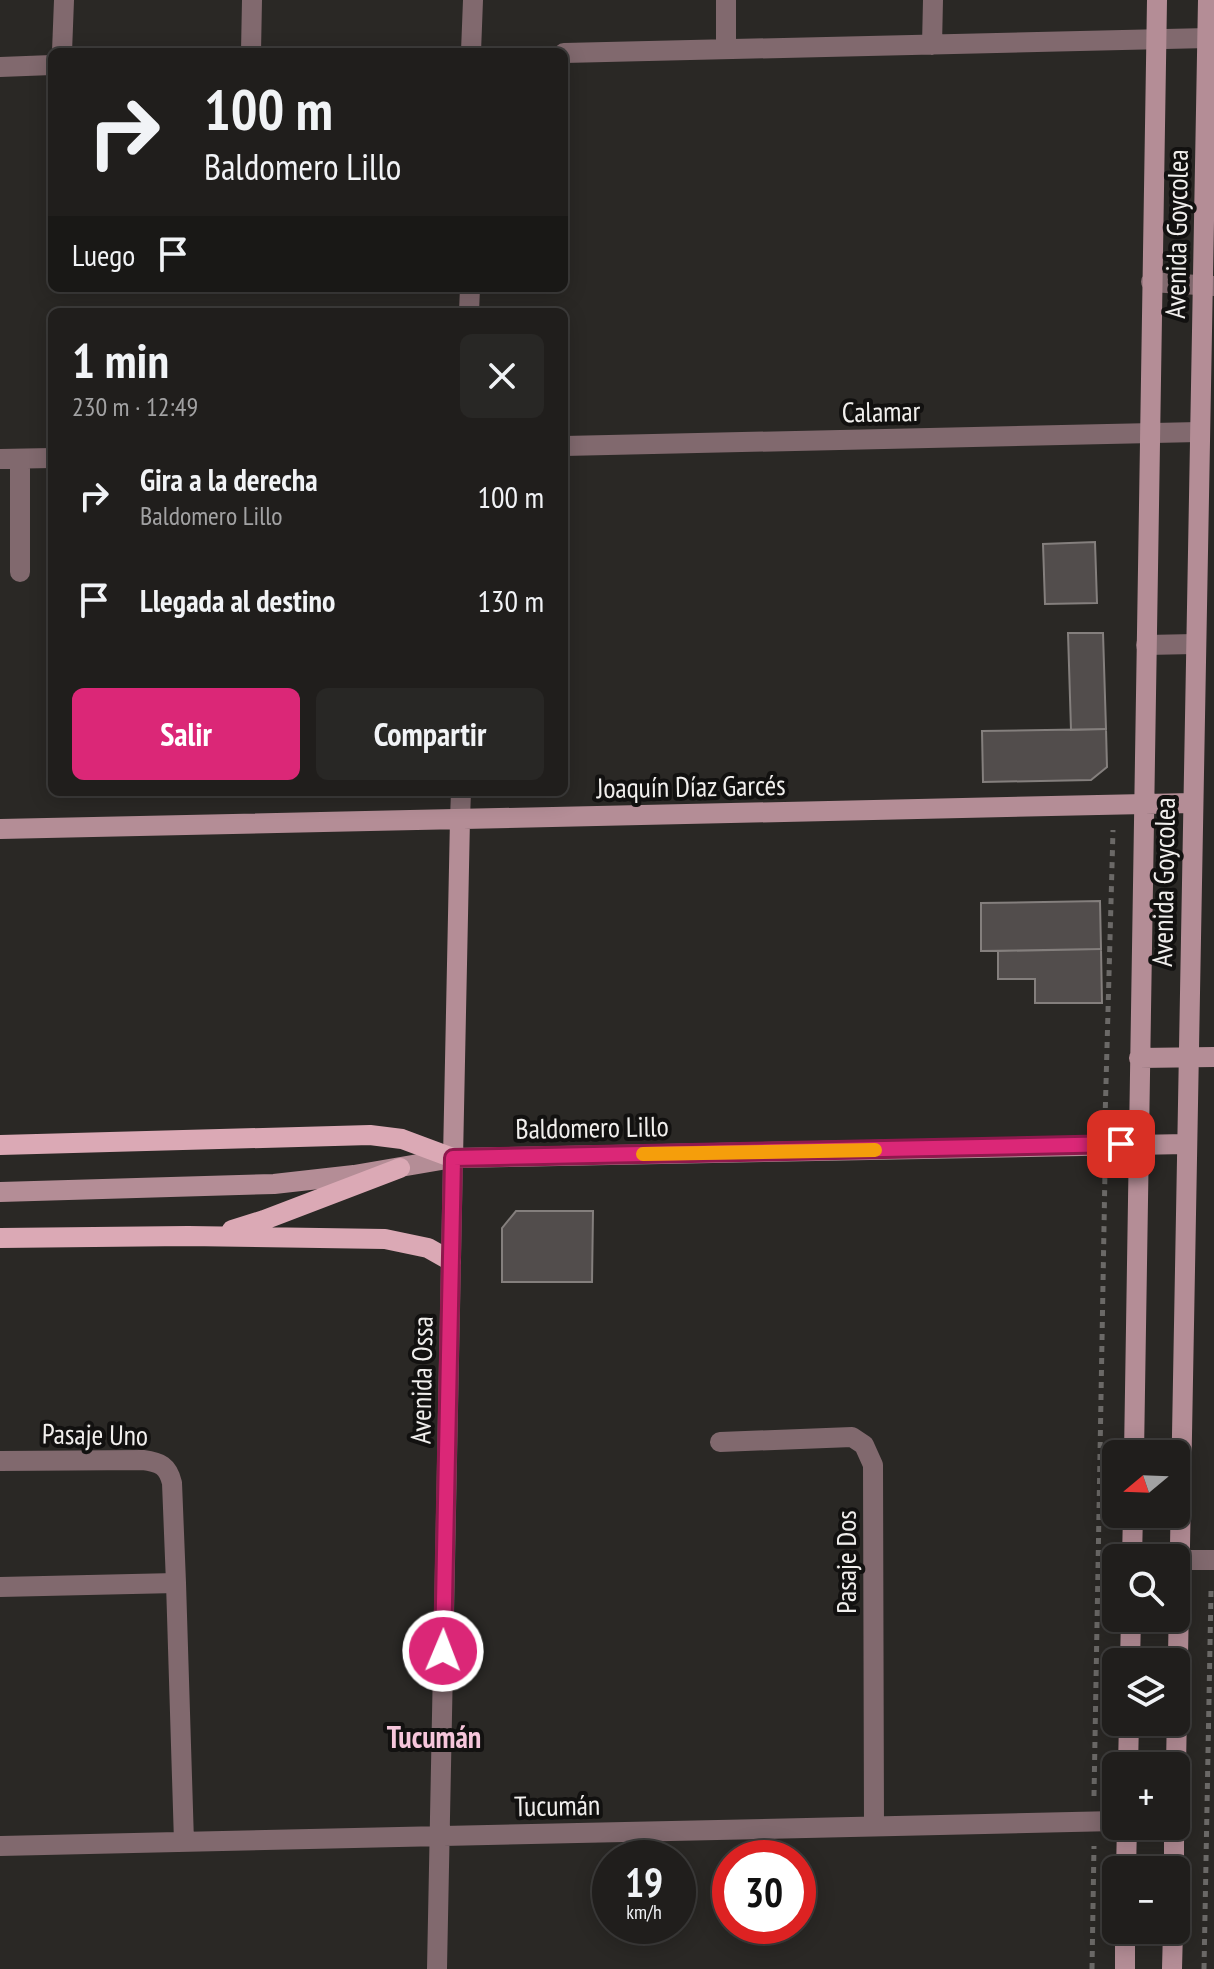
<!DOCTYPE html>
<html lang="es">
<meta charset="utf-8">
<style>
body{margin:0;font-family:"PT Sans Narrow",sans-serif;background:#282725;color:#f1f3f6;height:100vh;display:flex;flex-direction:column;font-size:30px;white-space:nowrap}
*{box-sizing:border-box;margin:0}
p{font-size:26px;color:#a2a2a3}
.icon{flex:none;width:44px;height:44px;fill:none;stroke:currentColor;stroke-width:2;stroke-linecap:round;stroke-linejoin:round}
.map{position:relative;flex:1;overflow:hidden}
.side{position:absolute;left:48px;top:308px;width:520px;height:488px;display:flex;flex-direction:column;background:#201e1c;border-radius:12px;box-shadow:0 4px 20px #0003,0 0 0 2px #3d3c3b}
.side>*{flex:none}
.banner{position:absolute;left:48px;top:48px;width:520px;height:244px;border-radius:12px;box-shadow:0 4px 20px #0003,0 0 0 2px #3d3c3b;background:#201e1c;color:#f1f3f6;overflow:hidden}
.needle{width:52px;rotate:251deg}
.fabs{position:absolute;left:1102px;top:1440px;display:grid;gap:16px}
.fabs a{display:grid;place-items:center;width:88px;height:88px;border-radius:12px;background:#201e1c;box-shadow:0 4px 20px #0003,0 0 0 2px #3d3c3b;font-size:40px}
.speed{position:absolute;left:592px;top:1840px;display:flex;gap:16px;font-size:40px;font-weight:700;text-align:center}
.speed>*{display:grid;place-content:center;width:104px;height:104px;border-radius:50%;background:#201e1c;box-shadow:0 4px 20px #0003,0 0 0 2px #3d3c3b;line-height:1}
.speed small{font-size:20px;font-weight:400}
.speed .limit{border:12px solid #d22;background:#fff;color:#111}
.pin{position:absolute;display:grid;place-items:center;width:68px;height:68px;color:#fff;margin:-34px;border-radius:16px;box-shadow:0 4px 12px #0006}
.me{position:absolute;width:88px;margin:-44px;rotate:1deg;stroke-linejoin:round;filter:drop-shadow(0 0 6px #0008)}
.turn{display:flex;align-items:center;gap:28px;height:168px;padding:0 24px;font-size:36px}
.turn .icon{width:104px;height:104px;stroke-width:2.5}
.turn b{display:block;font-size:56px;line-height:68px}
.then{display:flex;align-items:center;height:76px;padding:0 24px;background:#0003;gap:16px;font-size:30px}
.round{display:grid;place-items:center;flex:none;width:84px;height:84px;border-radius:12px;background:#282725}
.headline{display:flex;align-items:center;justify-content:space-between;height:136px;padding:0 24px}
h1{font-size:48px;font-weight:600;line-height:60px}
.cta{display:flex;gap:16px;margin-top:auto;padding:16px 24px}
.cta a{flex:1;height:92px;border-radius:12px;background:#db2777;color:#fff;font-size:32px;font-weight:600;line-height:92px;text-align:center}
.cta a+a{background:#282725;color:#f1f3f6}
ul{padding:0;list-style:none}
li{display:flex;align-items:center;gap:24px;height:104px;padding:0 24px}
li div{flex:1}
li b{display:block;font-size:30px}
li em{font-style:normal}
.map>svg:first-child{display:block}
.building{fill:#524d4c;stroke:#847f7d;stroke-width:2}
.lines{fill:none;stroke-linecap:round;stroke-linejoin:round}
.path{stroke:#6b6967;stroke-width:5;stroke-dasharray:6 6;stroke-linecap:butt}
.street{stroke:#81696e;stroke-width:20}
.secondary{stroke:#b48d96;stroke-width:20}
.primary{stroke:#dba9b5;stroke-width:20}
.route-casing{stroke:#8e194d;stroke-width:20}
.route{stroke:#db2777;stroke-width:14}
.slow{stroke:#f59e0b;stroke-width:14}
.labels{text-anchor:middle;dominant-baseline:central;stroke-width:8;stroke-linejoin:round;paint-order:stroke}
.street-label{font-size:28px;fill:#f1efed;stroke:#121110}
.neighbourhood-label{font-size:30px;font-weight:bold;fill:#f6c6db;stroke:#121110}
</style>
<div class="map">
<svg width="1214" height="1969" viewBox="0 0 1214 1969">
<rect width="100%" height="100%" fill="#2a2825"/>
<!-- building -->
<path class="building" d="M1095,542L1097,603L1045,604L1043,544Z
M1068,633H1103L1106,729L1071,730Z
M1106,729L1107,767L1091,780L983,782L982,731Z
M1100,901L1101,949L981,951V903Z
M1101,949L1102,1003H1035V979H998V951Z
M516,1211H593L592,1282H502V1228Z"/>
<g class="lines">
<!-- path -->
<path class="path" d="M1105,1120L1113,830
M1094,1796L1105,1170
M1092,1969L1094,1846
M1204,1969L1211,1591H1214"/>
<!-- street -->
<path class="street" d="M932,45L933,0
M726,49V0
M62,52L64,0
M251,52L252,0
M471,52L473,0
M564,53L1208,38
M0,67L52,65
M1151,282L1214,286
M469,312L470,288
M564,446L1199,432
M0,459L52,458
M20,459V572
M1146,645L1195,644
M460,819L461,792
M720,1442L852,1437L864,1445L873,1465L874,1826
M0,1461L143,1460C160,1462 168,1466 172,1483L176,1583L0,1587
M1179,1560H1214
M176,1583L184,1842
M0,1846L1116,1821
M437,1969L453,1158"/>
<!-- secondary -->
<path class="secondary" d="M0,829L1192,803
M1139,1058L1214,1057
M453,1158L460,819
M0,1192L274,1184L354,1175L453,1158L1186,1144
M1134,1454L1157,0
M1132,1558L1133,1514
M1130,1662L1131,1618
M1128,1766L1129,1722
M1176,1766L1208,0
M1126,1870L1127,1826
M1174,1870V1826
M1125,1969V1930
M1172,1969L1173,1930"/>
<!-- primary -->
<path class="primary" d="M0,1145L370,1135L402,1139L453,1158
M232,1230L264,1220L400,1168
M0,1238L188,1236L385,1239L428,1248L451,1261"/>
</g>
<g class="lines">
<defs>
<path id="route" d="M443,1651L453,1158L1121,1144"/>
</defs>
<!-- route casing -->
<use href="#route" class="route-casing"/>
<!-- route -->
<use href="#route" class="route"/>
<!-- slow -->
<path class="slow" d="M643,1154L875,1150"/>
</g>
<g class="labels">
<!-- street labels -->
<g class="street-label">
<text transform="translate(1176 234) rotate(-89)">Avenida Goycolea</text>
<text transform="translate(881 411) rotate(-1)">Calamar</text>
<text transform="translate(691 786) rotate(-1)">Joaquín Díaz Garcés</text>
<text transform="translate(1163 882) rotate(-89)">Avenida Goycolea</text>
<text transform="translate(592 1127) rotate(-1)">Baldomero Lillo</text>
<text transform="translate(421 1380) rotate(-89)">Avenida Ossa</text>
<text transform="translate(95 1434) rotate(1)">Pasaje Uno</text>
<text transform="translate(845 1562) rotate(-90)">Pasaje Dos</text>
<text transform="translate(557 1805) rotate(-1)">Tucumán</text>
</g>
<!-- neighbourhood labels -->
<g class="neighbourhood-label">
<text x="434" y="1736">Tucumán</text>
</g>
</g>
</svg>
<div class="fabs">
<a><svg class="needle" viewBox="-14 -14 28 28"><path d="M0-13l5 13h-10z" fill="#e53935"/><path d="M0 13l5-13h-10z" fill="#a2a2a3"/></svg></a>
<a><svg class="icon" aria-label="search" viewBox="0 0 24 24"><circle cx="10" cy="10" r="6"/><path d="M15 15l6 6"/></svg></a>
<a><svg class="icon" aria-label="layers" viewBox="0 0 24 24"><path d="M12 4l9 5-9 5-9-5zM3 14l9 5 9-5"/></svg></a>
<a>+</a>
<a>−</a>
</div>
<div class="speed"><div>19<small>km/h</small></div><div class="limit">30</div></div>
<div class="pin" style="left:1121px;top:1144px;background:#d93025"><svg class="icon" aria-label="arrive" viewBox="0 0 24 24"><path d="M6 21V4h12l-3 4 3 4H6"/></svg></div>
<svg class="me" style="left:443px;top:1651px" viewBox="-20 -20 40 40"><circle r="17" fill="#db2777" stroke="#fff" stroke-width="3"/><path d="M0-11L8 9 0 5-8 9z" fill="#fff"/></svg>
<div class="banner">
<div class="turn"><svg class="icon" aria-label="right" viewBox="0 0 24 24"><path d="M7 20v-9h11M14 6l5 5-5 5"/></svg><div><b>100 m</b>Baldomero Lillo</div></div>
<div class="then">Luego<svg class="icon" aria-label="arrive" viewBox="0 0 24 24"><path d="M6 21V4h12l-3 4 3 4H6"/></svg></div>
</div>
<section class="side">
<div class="headline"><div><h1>1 min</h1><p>230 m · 12:49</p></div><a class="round"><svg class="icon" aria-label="close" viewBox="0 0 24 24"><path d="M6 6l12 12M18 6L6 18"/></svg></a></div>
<ul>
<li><svg class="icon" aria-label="right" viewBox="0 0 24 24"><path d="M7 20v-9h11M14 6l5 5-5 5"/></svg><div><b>Gira a la derecha</b><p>Baldomero Lillo</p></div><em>100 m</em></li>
<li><svg class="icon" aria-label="arrive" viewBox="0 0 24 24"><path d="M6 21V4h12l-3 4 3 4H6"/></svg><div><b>Llegada al destino</b></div><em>130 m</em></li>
</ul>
<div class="cta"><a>Salir</a><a>Compartir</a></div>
</section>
</div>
